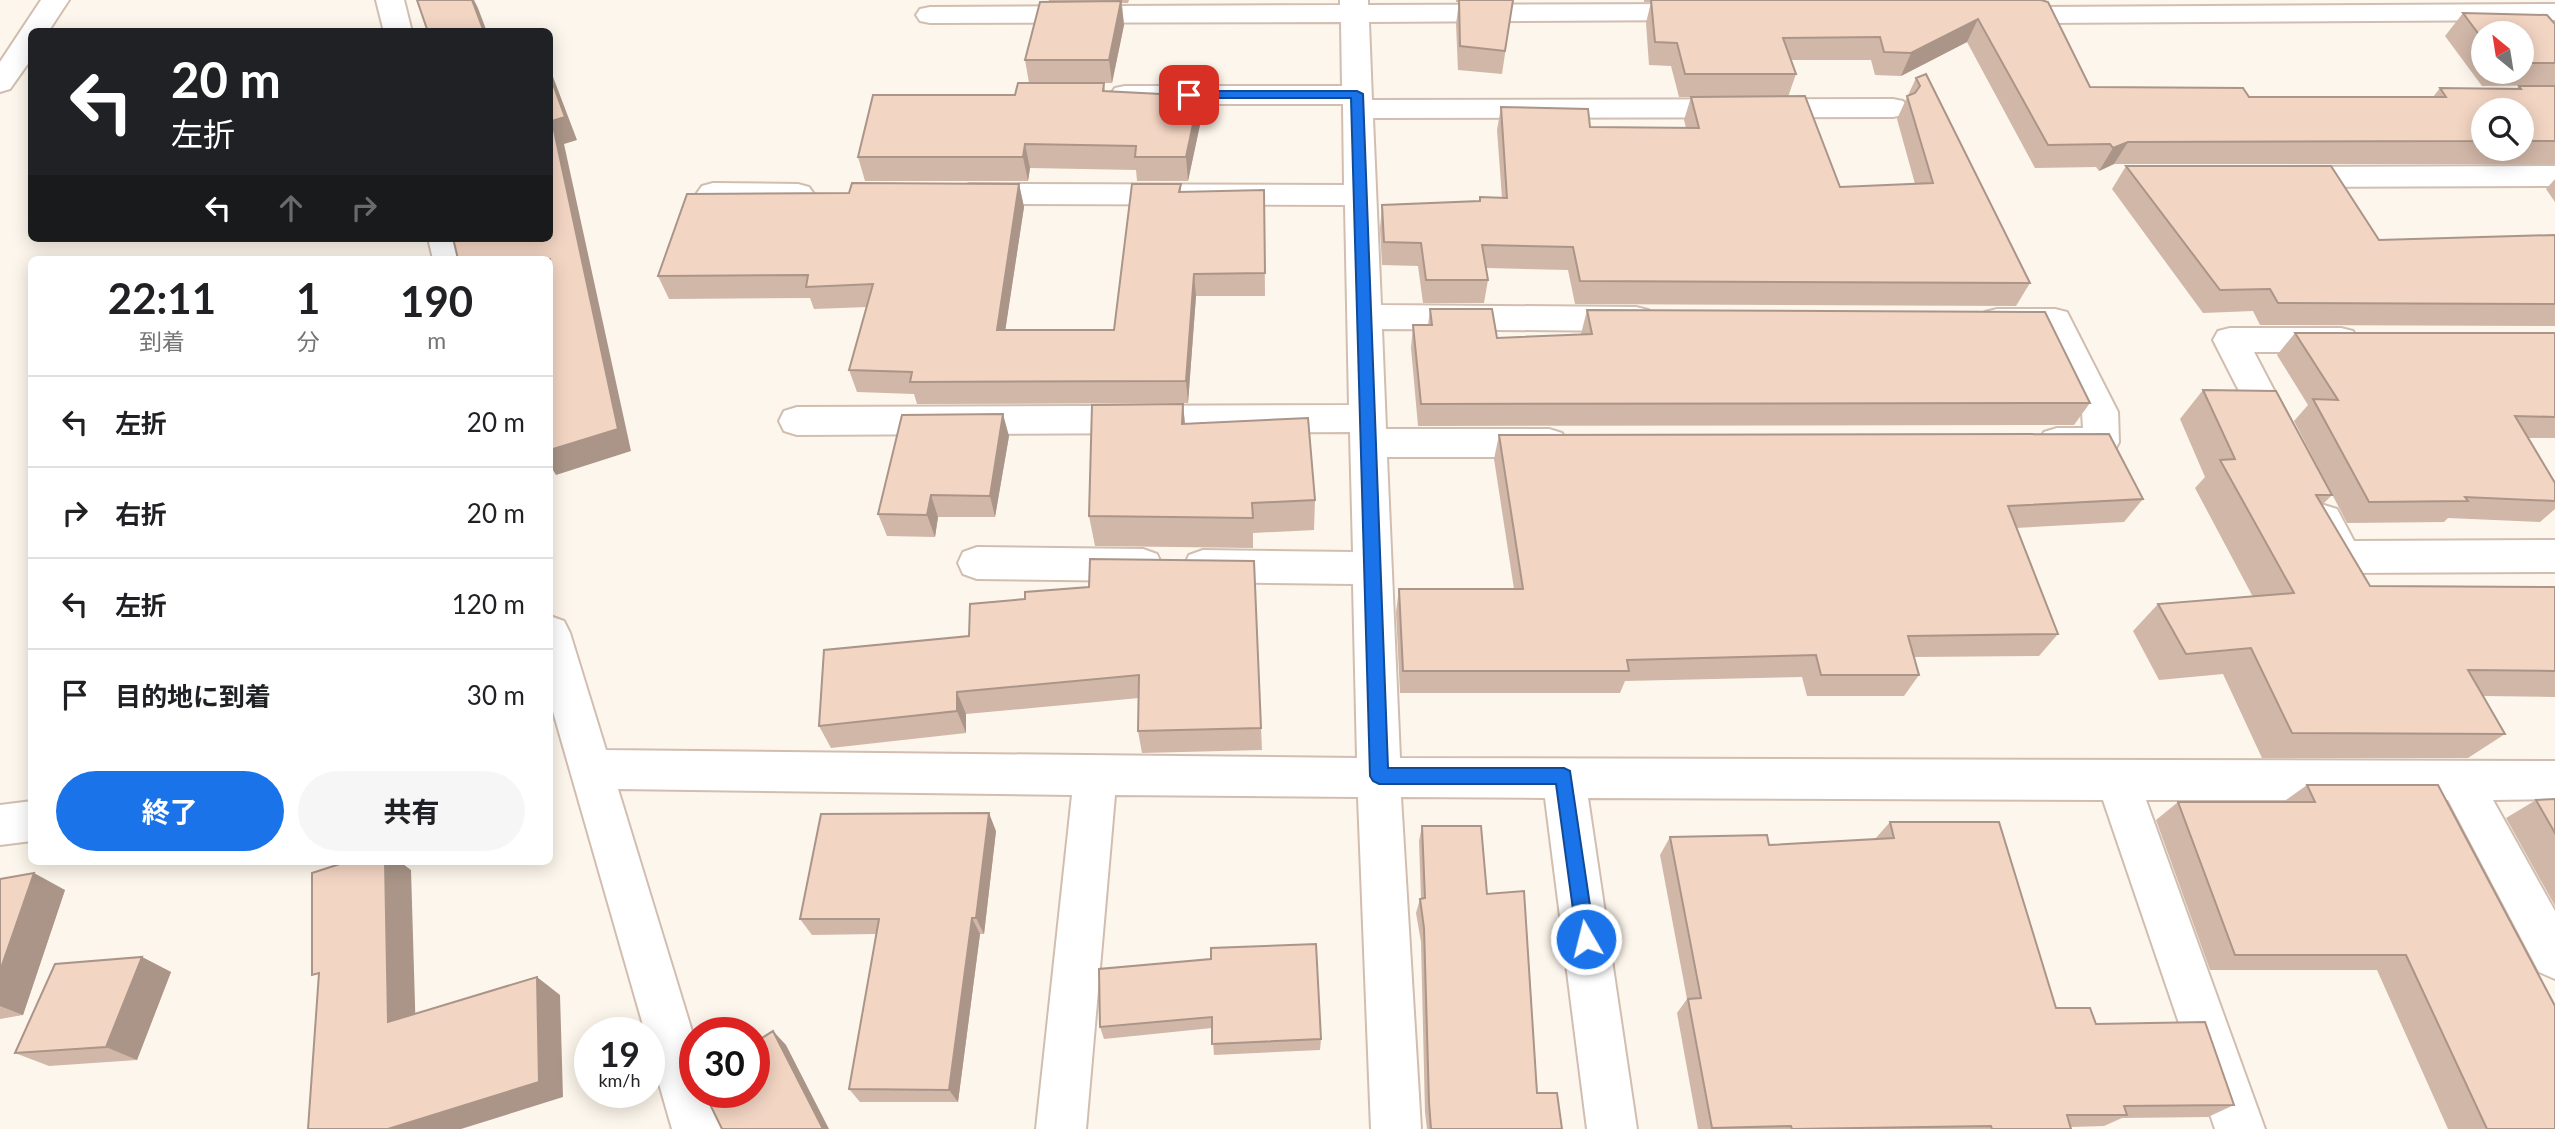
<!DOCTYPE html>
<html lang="ja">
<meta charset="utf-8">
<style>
body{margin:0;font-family:Lato,"Noto Sans JP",sans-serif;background:#f6f6f6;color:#202124;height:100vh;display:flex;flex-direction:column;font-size:26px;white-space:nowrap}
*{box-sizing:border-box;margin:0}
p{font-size:23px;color:#757577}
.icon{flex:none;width:38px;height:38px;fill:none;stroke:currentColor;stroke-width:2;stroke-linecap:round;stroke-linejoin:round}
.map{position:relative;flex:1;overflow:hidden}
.side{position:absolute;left:28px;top:256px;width:525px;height:609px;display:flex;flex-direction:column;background:#fff;border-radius:10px;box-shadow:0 4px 18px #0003}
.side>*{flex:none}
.hud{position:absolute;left:28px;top:28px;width:525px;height:214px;border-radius:10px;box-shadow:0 4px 18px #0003;background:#202124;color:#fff;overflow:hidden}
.needle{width:46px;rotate:330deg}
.buttons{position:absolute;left:2471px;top:21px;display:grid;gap:14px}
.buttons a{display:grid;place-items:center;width:63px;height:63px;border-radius:50%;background:#fff;box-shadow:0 4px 18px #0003;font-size:35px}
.speed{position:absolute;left:574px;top:1017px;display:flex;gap:14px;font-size:35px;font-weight:700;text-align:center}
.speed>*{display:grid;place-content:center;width:91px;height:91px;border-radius:50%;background:#fff;box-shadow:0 4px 18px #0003;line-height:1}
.speed small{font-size:18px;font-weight:400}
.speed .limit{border:10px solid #d22;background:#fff;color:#111}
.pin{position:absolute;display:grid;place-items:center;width:60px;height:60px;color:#fff;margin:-30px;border-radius:14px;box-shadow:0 4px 10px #0006}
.me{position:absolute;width:77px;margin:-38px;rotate:352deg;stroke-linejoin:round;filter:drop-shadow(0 0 5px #0008)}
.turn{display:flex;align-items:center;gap:24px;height:147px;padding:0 28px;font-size:32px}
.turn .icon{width:91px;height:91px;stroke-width:2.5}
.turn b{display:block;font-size:49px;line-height:60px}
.lanes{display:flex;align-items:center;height:66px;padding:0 28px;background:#0003;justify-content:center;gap:35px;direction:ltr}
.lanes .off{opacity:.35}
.eta{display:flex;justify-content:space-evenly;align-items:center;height:119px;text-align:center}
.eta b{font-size:42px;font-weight:700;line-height:49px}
.action{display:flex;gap:14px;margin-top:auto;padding:14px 28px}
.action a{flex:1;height:80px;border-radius:42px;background:#1a73e8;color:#fff;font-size:28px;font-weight:700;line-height:80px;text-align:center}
.action a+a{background:#f6f6f6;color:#202124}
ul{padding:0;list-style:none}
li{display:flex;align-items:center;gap:21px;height:91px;padding:0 28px;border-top:2px solid #e0e0e0}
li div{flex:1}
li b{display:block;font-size:26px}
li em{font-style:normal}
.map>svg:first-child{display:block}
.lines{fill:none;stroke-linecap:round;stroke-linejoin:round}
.street-casing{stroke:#d1beb0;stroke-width:4}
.street{fill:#fff;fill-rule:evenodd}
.wall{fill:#d1b7a8;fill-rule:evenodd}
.shaded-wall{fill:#aa9588}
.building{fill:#f3d5c3;stroke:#aa9588;stroke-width:2}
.route{fill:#1a73e8;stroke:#114b97;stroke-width:2}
</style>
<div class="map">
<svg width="2555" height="1129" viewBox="0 0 2555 1129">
<rect width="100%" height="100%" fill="#fdf6ec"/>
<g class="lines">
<defs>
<path id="street" d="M41,0H69L48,32H32V58L10,89L0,92V62Z
M376,0H404L412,32H384Z
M1340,0H1368V5L1702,4L1712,6L1716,12L1712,18L1702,20L1369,22L1372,100L1893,99L1903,101L1908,108L1903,115L1893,117L1373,118L1381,305L1636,307L1648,310L1653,319L1648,328L1636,331L1382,329L1386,429H1549L1562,433L1567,443L1562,453L1549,457H1387L1400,758L2555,761V799L2493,800L2555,911V979L2539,972L2448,800H2146L2265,1129H2215L2103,800L1588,798L1637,1129H1587L1545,798L1401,797L1421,1129H1371L1358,797L1115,795L1086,1129H1036L1072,795L618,789L695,1041V1092H710L722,1129H672L649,1049V1032H645L550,701V616L564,621L570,633L606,750L1357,758L1353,584L1203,582L1189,577L1184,566L1189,555L1203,550L1353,552L1350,432L797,435L784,431L779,421L784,411L797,407L1349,405L1345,205L970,204L959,201L954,194L959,187L970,184L1344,185L1343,104H1125L1115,102L1110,95L1115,88L1125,86H1342L1341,22L930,23L920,21L916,15L920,9L930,7L1340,5Z
M2555,4V20L2040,23L2030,21L2026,15L2030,9L2040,7Z
M2555,166V186L2284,187L2273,184L2268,177L2273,170L2284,167Z
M713,183L798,184L809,187L814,194L809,201L798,204L713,203L702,200L697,193L702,186Z
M428,238H460L465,259H433Z
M1997,309H2055L2067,312L2118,412L2119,442L2114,452C2093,459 2065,459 2044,452L2039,442L2044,432L2057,428H2083L2082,412L2044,333H1997L1985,330L1980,321L1985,312Z
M2230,328H2341L2353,331L2358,340L2353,349L2341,352H2254L2298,436L2293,446L2280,450L2267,446L2262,436L2213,340L2218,331Z
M2324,505L2337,509L2354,541L2555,540V572L2343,573L2329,568L2305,520L2311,509Z
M977,547L1143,549L1157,554L1162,565L1157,576L1143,581L977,579L963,574L958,563L963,552Z
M32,801V841L0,845V805Z"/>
</defs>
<!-- street casing -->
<use href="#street" class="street-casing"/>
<!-- street -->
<use href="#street" class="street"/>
</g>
<!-- wall -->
<path class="wall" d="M1049,0H1129L1128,3H1122L1124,25L1112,83H1104L1105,91L1199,96L1201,120L1188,181H1137L1136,170L1030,168L1028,181H865L858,157L1015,95L1029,83L1025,60Z
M1456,0H1513L1502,74L1458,70L1456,24L1459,2H1456Z
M1644,0H2041L2090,87L2249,97H2433L2440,88L2516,89L2519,86H2555V164H2114L2099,171L2096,167L2035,168L1967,42L1901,76L1875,75L1871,60H1791L1796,74L1788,97L1840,187L1915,184L1897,119L1916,78L2030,283L2016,306L1575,304L1568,270L1486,268L1488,280L1484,303H1423L1418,266L1382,265L1380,228L1382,205L1479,201L1480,197L1502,198L1497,130L1501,107L1590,127L1686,128L1684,120L1691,97H1679L1671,66L1649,65L1646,23L1651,2H1644ZM2483,110H2522V149H2483Z
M2463,13L2555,24V85L2482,86L2445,36ZM2483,33H2522V72H2483Z
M2126,166L2379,240L2555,235V326L2260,325L2253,311L2203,313L2112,189Z
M2555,179V202L2546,189Z
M1019,184L1024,207L1005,330H1114L1181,184V192L1264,190L1265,296H1196L1188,403L917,404L914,394L857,392L849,370L867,307L814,309L810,298L669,299L658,276L849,193Z
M1430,309L1497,338L1581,334L1587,310L2090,403L2074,425L1418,426L1411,348L1413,325H1428Z
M2295,333H2555V438H2528L2555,483V509L2540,522L2448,518L2444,522L2347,523L2294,421L2308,405L2277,355Z
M2203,390L2332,495L2322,505L2370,586L2555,587V697L2483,696L2505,734L2468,758H2262L2223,674L2159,680L2133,631L2158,604L2253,597L2195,488L2205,477L2180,419Z
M1183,404L1185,424L1315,500L1314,530L1253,533V548L1095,546L1089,516Z
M1499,435L2143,499L2124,522L2016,528L2058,634L2039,656L1914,657L1919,675L1904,696H1807L1802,677L1625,681L1620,693H1400L1396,612L1399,589H1514L1494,459Z
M1009,436L995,517H938L935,537L887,536L878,514Z
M1025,599L1261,728L1262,750L1142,753L1138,731L1139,698L966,714V733L831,748L819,726L969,636Z
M2307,785L2555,1129H2448L2377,970H2210L2156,820L2178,802H2283Z
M2555,799V906L2506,818L2536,800Z
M1890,822L2056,1008L2096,1024L2234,1105L2208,1117L2122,1118L2104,1126L2071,1127V1129H1698L1677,1013L1687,999L1660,855L1670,837L1769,845L1875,839Z
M1422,826L1487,894L1537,1093L1562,1129H1427L1425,1112L1421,942L1416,913L1420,899H1421L1419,841Z
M996,831L984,934H980L958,1102H860L849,1089L876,934L812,935L800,919Z
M0,879L65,890L23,1015L0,1019Z
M142,957L171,972L137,1060L49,1066L15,1053Z
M1099,969L1321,1039L1320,1050L1214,1055L1212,1028L1104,1039L1100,1027Z"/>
<!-- shaded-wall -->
<path class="shaded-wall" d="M472,0H474L478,8L487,32H484Z
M1121,1L1124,25L1112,83L1109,60Z
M1978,19L1967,42L1901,76L1911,53Z
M550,69L577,140L564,144L631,451L556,475L550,465Z
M1199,96L1201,120L1188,181L1186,157Z
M2128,142L2114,164L2099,171L2113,148Z
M1025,144L1030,168L1028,181L1023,157Z
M1019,184L1024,207L1002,352L997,330Z
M1194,274L1196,296L1188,403L1186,381Z
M1183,404L1186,436L1182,424Z
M1003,414L1009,436L995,517L990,496Z
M931,495L938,517L935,537L927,515Z
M957,692L966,714V733L957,711Z
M989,813L996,831L984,934L976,918Z
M385,861H399L411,870L416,1038L388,1022Z
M34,873L65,890L23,1015L0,1006V971Z
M972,918L980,934L958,1102L949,1090Z
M142,957L171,972L137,1060L106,1047Z
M537,977L560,995L563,1097L461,1129H388Z
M773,1031L786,1045L829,1129H823Z"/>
<!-- building -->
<path class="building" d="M417,0H472L484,32H428Z
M1459,0H1513L1505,51L1460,46Z
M1651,0H2041L2048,2L2090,87L2243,88L2249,97H2446L2440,88L2521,89L2519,86H2555V141H2522V110H2483V141L2128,142L2113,148L2110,144L2048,145L1978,19L1911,53L1884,52L1880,37L1783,38L1796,74H1685L1677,43L1655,42Z
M1121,1L1109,60H1025L1040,2Z
M2463,13L2547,15L2555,24V63H2522V33H2483V40Z
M1926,74L2030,283L1580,281L1573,247L1482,245L1488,280H1426L1421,243L1384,242L1382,205L1480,201V197L1507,198L1501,107L1588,109L1590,127L1699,128L1691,97L1805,96L1840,187L1933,183L1907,96L1915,93L1920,86L1916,78Z
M550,76L565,117L552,121L618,429L550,450V259H458L453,238H550Z
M1018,83H1104L1103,91L1199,96L1186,157H1135L1136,146L1025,144L1023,157H858L873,95H1015Z
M2126,166H2331L2379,240L2555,235V304L2278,303L2270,289L2220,290Z
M852,183L1019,184L997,330H1114L1132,184H1181L1179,192L1264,190L1265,273L1194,274L1186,381L910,382L912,372L849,370L873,284L806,287L808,275L658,276L687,194L849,193Z
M1430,309H1492L1497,338L1592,334L1587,310L2045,312L2090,403L1421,404L1413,325H1432Z
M2295,333H2555V417L2515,416L2555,483V501L2465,497L2468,501L2369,502L2313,399L2338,400Z
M2203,390L2276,391L2332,495H2316L2370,586L2555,587V671L2468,670L2505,734L2292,733L2251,648L2186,654L2158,604L2294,593L2220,460L2235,459Z
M1183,404L1182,424L1308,418L1315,500L1252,503L1253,518L1089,516L1092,405Z
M1003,414L990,496L931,495L927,515L878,514L902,415Z
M2109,434L2143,499L2008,506L2058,634L1908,636L1919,675H1821L1816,655L1627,660L1629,671H1403L1399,589H1523L1499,435Z
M1090,559L1254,561L1261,728L1138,731L1139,675L957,692V711L819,726L824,650L969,636L970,604L1025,599V592L1089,587Z
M2307,785H2438L2555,1006V1129H2487L2406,955H2235L2178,802H2315Z
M2555,799V833L2536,800Z
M989,813L976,918H972L949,1090L849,1089L879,919H800L821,814Z
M1890,822H1999L2056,1008H2090L2096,1024L2205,1022L2234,1105L2124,1106L2127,1115H2067L2071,1129H1992L1991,1126L1792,1129L1791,1126L1712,1128L1688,999L1701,998L1670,837L1767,835L1769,845L1894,838Z
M1422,826H1481L1487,894L1524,891L1537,1093H1557L1562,1129H1431L1429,1102L1424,928L1420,899L1425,898Z
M349,861H385L388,1022L537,977L539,1082L388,1129H308L319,973L312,975V873Z
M34,873L0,971V879Z
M1316,944L1321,1039L1212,1044V1017L1100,1027L1099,969L1211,959V948Z
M142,957L106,1047L15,1053L55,964Z
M773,1031L823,1129H722L704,1092H754V1043Z"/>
<!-- route -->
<path class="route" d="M1189,91H1357L1363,94L1388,768H1564L1570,771L1595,939L1593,946L1586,948L1579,946L1577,939L1556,784H1379L1373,781L1370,776L1351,98H1185V92Z"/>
</svg>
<div class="buttons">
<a><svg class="needle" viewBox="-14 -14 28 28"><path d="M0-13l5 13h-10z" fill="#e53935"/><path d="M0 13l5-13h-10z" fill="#757577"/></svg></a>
<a><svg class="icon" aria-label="search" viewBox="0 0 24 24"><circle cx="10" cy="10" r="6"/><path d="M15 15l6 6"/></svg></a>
</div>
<div class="speed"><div>19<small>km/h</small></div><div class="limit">30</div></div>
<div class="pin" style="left:1189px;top:95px;background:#d93025"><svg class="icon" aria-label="arrive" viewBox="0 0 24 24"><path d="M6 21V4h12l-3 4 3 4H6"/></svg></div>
<svg class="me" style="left:1586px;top:939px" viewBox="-20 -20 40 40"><circle r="17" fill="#1a73e8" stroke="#fff" stroke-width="3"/><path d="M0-11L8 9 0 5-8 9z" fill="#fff"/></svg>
<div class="hud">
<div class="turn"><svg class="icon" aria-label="left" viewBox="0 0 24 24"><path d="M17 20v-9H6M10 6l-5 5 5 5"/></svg><div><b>20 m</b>左折</div></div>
<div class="lanes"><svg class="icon" aria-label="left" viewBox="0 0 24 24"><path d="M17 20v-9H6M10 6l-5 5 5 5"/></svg><svg class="icon off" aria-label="ahead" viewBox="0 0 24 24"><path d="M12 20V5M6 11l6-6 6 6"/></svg><svg class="icon off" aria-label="right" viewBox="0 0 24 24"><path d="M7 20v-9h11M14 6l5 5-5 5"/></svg></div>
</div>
<section class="side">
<div class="eta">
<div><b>22:11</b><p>到着</p></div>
<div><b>1</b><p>分</p></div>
<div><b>190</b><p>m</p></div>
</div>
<ul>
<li><svg class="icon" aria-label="left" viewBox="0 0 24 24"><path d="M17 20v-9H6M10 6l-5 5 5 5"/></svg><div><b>左折</b></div><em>20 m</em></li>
<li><svg class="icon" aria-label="right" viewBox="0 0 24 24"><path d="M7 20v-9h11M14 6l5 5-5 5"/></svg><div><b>右折</b></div><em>20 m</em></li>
<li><svg class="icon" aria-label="left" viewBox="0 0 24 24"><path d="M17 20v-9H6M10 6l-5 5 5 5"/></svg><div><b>左折</b></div><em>120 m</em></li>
<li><svg class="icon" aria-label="arrive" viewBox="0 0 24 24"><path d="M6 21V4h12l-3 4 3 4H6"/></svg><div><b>目的地に到着</b></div><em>30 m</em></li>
</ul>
<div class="action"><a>終了</a><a>共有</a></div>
</section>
</div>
